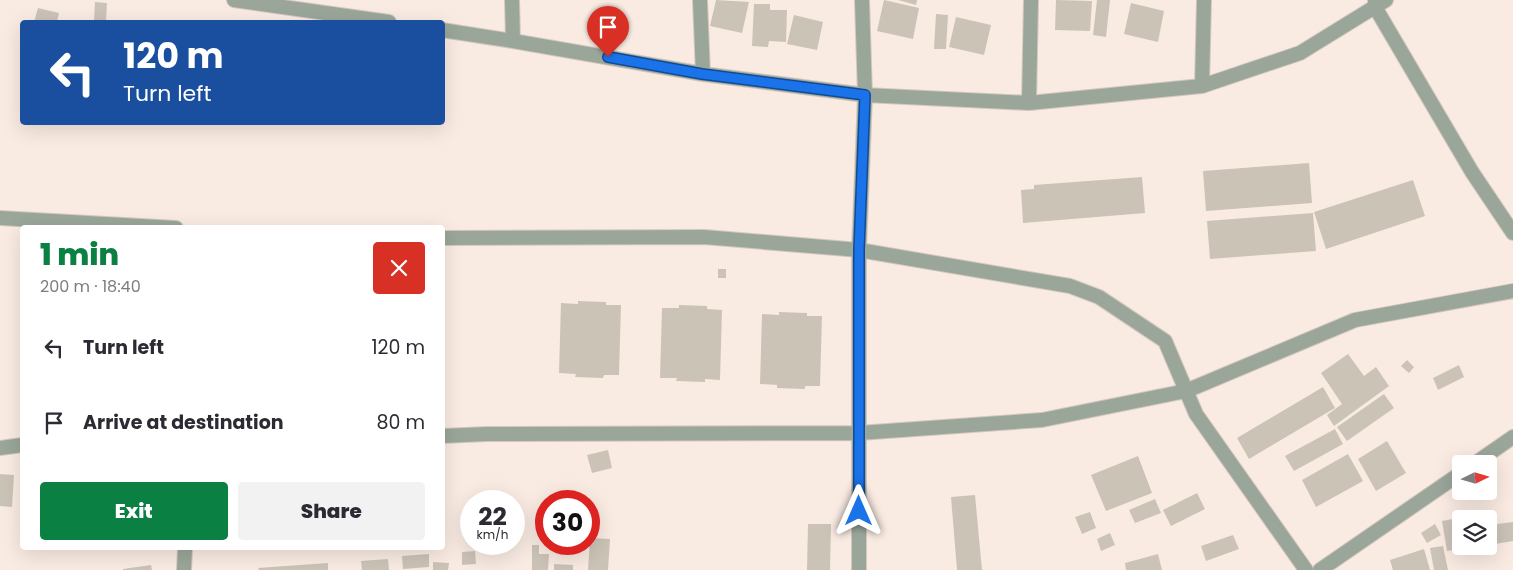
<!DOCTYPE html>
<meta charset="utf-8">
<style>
body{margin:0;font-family:Poppins,sans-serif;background:#f2f2f3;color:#2b2b33;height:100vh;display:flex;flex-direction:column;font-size:19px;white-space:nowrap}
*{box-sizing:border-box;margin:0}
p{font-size:16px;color:#7c7c81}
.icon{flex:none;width:28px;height:28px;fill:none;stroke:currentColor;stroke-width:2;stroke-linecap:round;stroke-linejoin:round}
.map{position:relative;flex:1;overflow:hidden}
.side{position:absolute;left:20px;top:225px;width:425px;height:325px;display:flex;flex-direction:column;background:#fff;border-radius:5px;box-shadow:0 5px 20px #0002}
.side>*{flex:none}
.top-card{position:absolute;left:20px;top:20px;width:425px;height:105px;border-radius:5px;box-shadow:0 5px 20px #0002;background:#1a4fa0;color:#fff;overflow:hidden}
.needle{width:32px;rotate:85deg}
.tools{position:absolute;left:1452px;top:455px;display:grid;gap:10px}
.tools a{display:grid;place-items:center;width:45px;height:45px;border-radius:5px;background:#fff;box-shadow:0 5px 20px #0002;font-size:25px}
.speed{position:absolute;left:460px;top:490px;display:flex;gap:10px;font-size:25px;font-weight:700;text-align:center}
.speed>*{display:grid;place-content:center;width:65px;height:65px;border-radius:50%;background:#fff;box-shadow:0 5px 20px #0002;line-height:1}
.speed small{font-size:12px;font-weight:400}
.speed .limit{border:8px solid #d22;background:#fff;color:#111}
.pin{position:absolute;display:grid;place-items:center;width:42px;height:42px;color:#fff;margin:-51px -21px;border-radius:50% 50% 50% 0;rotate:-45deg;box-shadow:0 0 5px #0007}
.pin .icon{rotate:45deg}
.me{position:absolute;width:55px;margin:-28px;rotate:0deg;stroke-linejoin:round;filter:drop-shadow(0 0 4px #0008)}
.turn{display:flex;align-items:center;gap:18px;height:105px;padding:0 20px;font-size:22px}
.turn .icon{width:65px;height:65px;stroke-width:2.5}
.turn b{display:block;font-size:35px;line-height:42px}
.round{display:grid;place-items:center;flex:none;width:52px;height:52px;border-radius:5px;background:#f2f2f3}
.headline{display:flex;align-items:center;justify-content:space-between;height:85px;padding:0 20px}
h1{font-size:30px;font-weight:800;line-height:38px;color:#0b8043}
.button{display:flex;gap:10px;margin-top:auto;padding:10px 20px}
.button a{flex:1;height:58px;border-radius:5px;background:#0b8043;color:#fff;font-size:20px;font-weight:800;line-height:58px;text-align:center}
.button a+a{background:#f2f2f3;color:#2b2b33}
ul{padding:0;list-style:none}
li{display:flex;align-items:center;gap:15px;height:75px;padding:0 20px}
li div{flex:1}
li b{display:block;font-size:19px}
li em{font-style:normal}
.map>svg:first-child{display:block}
.building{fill:#ccc3b7}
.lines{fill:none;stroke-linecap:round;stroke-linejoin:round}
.minor-casing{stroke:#d3c7bf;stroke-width:16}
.minor{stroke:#9aa699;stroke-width:14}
.route-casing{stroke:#114b97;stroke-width:12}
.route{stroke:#1a73e8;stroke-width:9}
</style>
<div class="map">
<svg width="1513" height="570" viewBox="0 0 1513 570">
<rect width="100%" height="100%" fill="#f9ebe2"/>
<!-- building -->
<path class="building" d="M716,0L749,2L742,33L710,26Z
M884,0L919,8L913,39L877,31Z
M898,0H917L916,5Z
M1056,0L1092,1L1090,31L1055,30Z
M1097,0H1110L1106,37L1093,35Z
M95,2L107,3L106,21L94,20Z
M1131,3L1164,11L1158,42L1124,34Z
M754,4H770V10H787L786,42L769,41L768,47L752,46Z
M38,8L59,13L57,22H34Z
M936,14L948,15L946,49H934Z
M794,15L823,22L817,50L787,44Z
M956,17L991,25L984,55L949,47Z
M1309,163L1312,203L1206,211L1203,171Z
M1142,177L1145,213L1023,223L1021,190L1034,189V185Z
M1413,180L1425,216L1326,249L1314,212Z
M1313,213L1316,251L1210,259L1207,221Z
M718,269H726V278H718Z
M578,301L606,302V305H621L619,375H604L603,378L575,377L576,374L559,373L561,303L578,304Z
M679,305L707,306V309L722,310L720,380L705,379V382L676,381L677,378H660L662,308H679Z
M779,312L807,313V316H822L820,386H805V389L777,388V385L760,384L762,314L779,315Z
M1348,354L1364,376L1376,367L1389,386L1334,426L1327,415L1342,404L1321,373Z
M1407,360L1414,367L1409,373L1401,366Z
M1459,365L1464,377L1438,390L1433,378Z
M1323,387L1335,408L1249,459L1237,438Z
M1384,394L1394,408L1347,441L1337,427Z
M1335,429L1343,444L1294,471L1285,456Z
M1387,441L1406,473L1376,491L1358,459Z
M608,450L612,468L592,473L587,455Z
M1348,454L1363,481L1316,507L1302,480Z
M1138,456L1152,493L1106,511L1091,475Z
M0,474L14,475L12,507L0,506Z
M1197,493L1205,509L1171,526L1163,510Z
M975,495L982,570H957L951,497Z
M1155,499L1161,513L1135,523L1129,510Z
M1090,512L1096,528L1082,534L1075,517Z
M1458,518L1462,549L1447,551L1442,521Z
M1513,522V541L1489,545V525Z
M808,524H831L830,570H807Z
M1435,524L1441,535L1427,543L1421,533Z
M1110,533L1115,545L1101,551L1097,539Z
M1233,535L1239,549L1206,561L1201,546Z
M590,538L610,539L608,570H588Z
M532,545H539V554H549L548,570H532Z
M1443,546L1448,570H1434L1430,548Z
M1424,549L1430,570H1393L1390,560Z
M475,551L476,564L462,565V552Z
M429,554V567L403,569L402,556Z
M1158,554L1162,570H1126L1125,563Z
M388,559L389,570H362L361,561Z
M433,562L449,563L448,570H433Z
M328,563V570H259L258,568Z
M554,564L573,565V570H554Z
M151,565L152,570H123V569Z"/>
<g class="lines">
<defs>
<path id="minor" d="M234,0L389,22
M512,0L513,41
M700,0L703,74
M1375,0V7L1472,172L1513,233
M442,30L513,41L703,74L865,95L1029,103L1202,86L1300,53L1386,0
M1202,86L1204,0
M1029,103L1031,0
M0,218L176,228
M442,238L704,237L859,250L1070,286L1099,297L1165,341L1196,414L1306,570
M442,436L487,434L859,433L1042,420L1186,391L1355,320L1513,291
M0,448L22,445
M1474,464L1513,437
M184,570L185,548
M859,570V250L865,95L862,0
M1320,570L1461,473"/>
</defs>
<!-- minor casing -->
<use href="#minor" class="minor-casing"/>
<!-- minor -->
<use href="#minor" class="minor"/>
</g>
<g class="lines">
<defs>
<path id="route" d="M608,57L702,74L865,95L859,250V511"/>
</defs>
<!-- route casing -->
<use href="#route" class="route-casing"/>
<!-- route -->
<use href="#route" class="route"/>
</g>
</svg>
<div class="tools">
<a><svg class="needle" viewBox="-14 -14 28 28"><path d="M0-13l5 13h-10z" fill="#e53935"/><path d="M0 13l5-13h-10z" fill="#7c7c81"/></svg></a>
<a><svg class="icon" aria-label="layers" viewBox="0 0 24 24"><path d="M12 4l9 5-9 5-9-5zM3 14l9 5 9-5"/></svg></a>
</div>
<div class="speed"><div>22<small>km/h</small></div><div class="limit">30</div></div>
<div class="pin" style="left:608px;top:57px;background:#d93025"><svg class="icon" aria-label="arrive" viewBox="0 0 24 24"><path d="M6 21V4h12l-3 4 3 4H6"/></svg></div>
<svg class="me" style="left:859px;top:511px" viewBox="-20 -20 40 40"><path d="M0-17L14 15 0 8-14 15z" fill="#1a73e8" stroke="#fff" stroke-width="4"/></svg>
<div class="top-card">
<div class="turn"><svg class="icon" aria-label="left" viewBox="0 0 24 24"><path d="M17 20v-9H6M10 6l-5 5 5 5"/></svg><div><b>120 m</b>Turn left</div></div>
</div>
<section class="side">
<div class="headline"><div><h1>1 min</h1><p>200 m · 18:40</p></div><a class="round" style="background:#d93025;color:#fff"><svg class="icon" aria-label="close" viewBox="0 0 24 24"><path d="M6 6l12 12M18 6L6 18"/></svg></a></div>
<ul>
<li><svg class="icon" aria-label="left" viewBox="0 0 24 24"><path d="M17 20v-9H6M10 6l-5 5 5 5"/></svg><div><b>Turn left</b></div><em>120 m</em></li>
<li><svg class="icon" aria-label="arrive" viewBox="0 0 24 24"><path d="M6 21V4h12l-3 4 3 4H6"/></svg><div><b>Arrive at destination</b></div><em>80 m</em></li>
</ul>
<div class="button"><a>Exit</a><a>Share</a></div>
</section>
</div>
